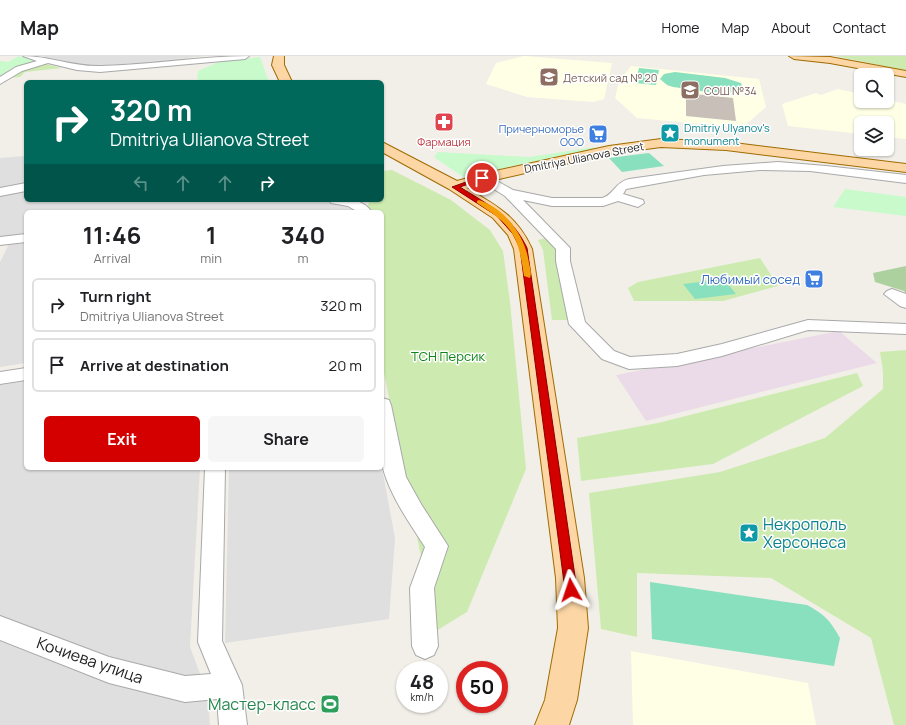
<!DOCTYPE html>
<meta charset="utf-8">
<style>
body{margin:0;font-family:Manrope,sans-serif;background:#f6f6f6;color:#202124;height:100vh;display:flex;flex-direction:column;font-size:15px;white-space:nowrap}
*{box-sizing:border-box;margin:0}
p{font-size:13px;color:#757577}
.icon{flex:none;width:22px;height:22px;fill:none;stroke:currentColor;stroke-width:2;stroke-linecap:round;stroke-linejoin:round}
.map{position:relative;flex:1;overflow:hidden}
.details{position:absolute;left:24px;top:154px;width:360px;height:260px;display:flex;flex-direction:column;background:#fff;border-radius:6px;box-shadow:0 1px 3px #0004}
.details>*{flex:none}
.guide{position:absolute;left:24px;top:24px;width:360px;height:122px;border-radius:6px;box-shadow:0 1px 3px #0004;background:#00695c;color:#fff;overflow:hidden}
.fabs{position:absolute;left:854px;top:12px;display:grid;gap:8px}
.fabs a{display:grid;place-items:center;width:40px;height:40px;border-radius:6px;background:#fff;box-shadow:0 1px 3px #0004;font-size:20px}
.speed{position:absolute;left:396px;top:605px;display:flex;gap:8px;font-size:20px;font-weight:700;text-align:center}
.speed>*{display:grid;place-content:center;width:52px;height:52px;border-radius:50%;background:#fff;box-shadow:0 1px 3px #0004;line-height:1}
.speed small{font-size:10px;font-weight:400}
.speed .limit{border:6px solid #d22;background:#fff;color:#111}
.pin{position:absolute;display:grid;place-items:center;width:34px;height:34px;color:#fff;margin:-17px;border:2px solid #fff;border-radius:50%;box-shadow:0 1px 4px #0007}
.me{position:absolute;width:44px;margin:-22px;rotate:355deg;stroke-linejoin:round;filter:drop-shadow(0 0 3px #0008)}
.turn{display:flex;align-items:center;gap:14px;height:84px;padding:0 20px;font-size:18px}
.turn .icon{width:52px;height:52px;stroke-width:2.5}
.turn b{display:block;font-size:28px;line-height:34px}
.lanes{display:flex;align-items:center;height:38px;padding:0 20px;background:#0003;justify-content:center;gap:20px;direction:ltr}
.lanes .off{opacity:.35}
.eta{display:flex;justify-content:space-evenly;align-items:center;height:68px;text-align:center}
.eta b{font-size:24px;font-weight:700;line-height:28px}
.primary-button{display:flex;gap:8px;margin-top:auto;padding:8px 20px}
.primary-button a{flex:1;height:46px;border-radius:6px;background:#d40000;color:#fff;font-size:16px;font-weight:700;line-height:46px;text-align:center}
.primary-button a+a{background:#f6f6f6;color:#202124}
ul{padding:0;list-style:none}
li{display:flex;align-items:center;gap:12px;height:54px;margin:0 8px 6px;padding:0 12px;border:2px solid #e0e0e0;border-radius:6px}
li div{flex:1}
li b{display:block;font-size:15px}
li em{font-style:normal}
header{display:flex;align-items:center;gap:24px;box-sizing:border-box;height:56px;padding:0 20px;background:#fff;border-bottom:1px solid #e0e0e0}
header strong{font-size:19px}
nav{display:flex;gap:22px;margin-inline-start:auto;font-size:14px}
.map>svg:first-child{display:block}
.residential{fill:#e0dfdf}
.industrial{fill:#ebdbe8}
.education{fill:#ffffe5}
.grass{fill:#cdebb0}
.forest{fill:#add19e}
.park{fill:#c8facc}
.pitch{fill:#88e0be}
.building{fill:#c7bfb8}
.lines{fill:none;stroke-linecap:round;stroke-linejoin:round}
.minor-casing{stroke:#a9a9a9;stroke-width:2}
.major-casing{stroke:#a06b00;stroke-width:2}
.minor{fill:#fff;fill-rule:evenodd}
.major{fill:#fcd6a4;fill-rule:evenodd}
.route{fill:#d40000;stroke:#8a0000}
.slow{fill:#f59e0b}
.labels{text-anchor:middle;dominant-baseline:central;stroke-width:3;stroke-linejoin:round;paint-order:stroke}
.far-education-label{font-size:11px;fill:#785e54;stroke:#fff;text-anchor:start}
.far-culture-label{font-size:11px;fill:#0d838f;stroke:#fff;text-anchor:start}
.far-shop-label{font-size:11px;fill:#366cbe;stroke:#fff;text-anchor:end}
.far-health-label{font-size:11px;fill:#be3a42;stroke:#fff}
.far-street-label{font-size:11px;fill:#222;stroke:#fff}
.shop-label{font-size:13px;fill:#366cbe;stroke:#fff;text-anchor:end}
.park-label{font-size:13px;fill:#0c8416;stroke:#fff}
.near-culture-label{font-size:16px;fill:#0d838f;stroke:#fff;text-anchor:start}
.near-street-label{font-size:16px;fill:#222;stroke:#fff}
.near-leisure-label{font-size:16px;fill:#27864d;stroke:#fff;text-anchor:end}
</style>
<header>
<strong>Map</strong>
<nav><a>Home</a><a>Map</a><a>About</a><a>Contact</a></nav>
</header>
<div class="map">
<svg width="906" height="669" viewBox="0 0 906 669">
<rect width="100%" height="100%" fill="#f2efe9"/>
<!-- residential -->
<path class="residential" d="M41,0H207L103,10L80,9Z
M26,100V144H364L359,156H26V180L0,183V102Z
M26,185V307L0,311V206L9,188Z
M26,325V412H200L190,591L208,639L210,669H0V329Z
M229,412H382L395,482L389,563L225,587Z"/>
<!-- industrial -->
<path class="industrial" d="M839,275L877,307L646,365L616,319Z"/>
<!-- education -->
<path class="education" d="M524,0L612,7L604,43L593,46L527,41L486,28L496,7Z
M631,10L759,23L766,51L742,72L637,62L615,42L619,26Z
M838,33L861,38V45L887,44L906,48V83L887,81V67H861V78L788,70L782,48L816,37L821,39Z
M631,595L808,627L816,669H633Z"/>
<!-- grass -->
<path class="grass" d="M836,0H906V15Z
M42,7L62,12L25,16L20,21L9,22L23,13Z
M392,114L451,144L490,174L503,195L510,246L526,413L467,556L436,575L382,307V156H365L370,144H382V115Z
M546,182L557,196L570,264H552L543,194L538,184Z
M760,202L778,230L723,245H634L628,232L638,226Z
M906,294V669H894L871,582L771,522L637,517V581L601,573L589,437L720,416L825,382L883,333V316L880,296Z
M857,317L863,330L713,408L581,425L577,382L658,367Z"/>
<!-- forest -->
<path class="forest" d="M906,210V238L904,235L875,226L873,217Z"/>
<!-- park -->
<path class="park" d="M19,0L36,5L10,13L0,21V5L8,6Z
M260,1L269,26H201L197,22L198,15L221,5Z
M595,91L593,93L463,121L434,101L438,96L529,101Z
M845,133L906,141V160L833,151Z"/>
<!-- pitch -->
<path class="pitch" d="M639,12L659,14L656,29L635,27Z
M675,16L725,22L741,27L743,32C732,42 688,33 673,31L667,29L660,23L664,18Z
M649,97L664,110L622,116L609,102Z
M724,223L736,238L695,243L683,228Z
M650,526L807,549C825,559 830,564 840,582L834,610L652,583Z"/>
<!-- building -->
<path class="building" d="M686,37L733,42L736,65L686,60Z"/>
<g class="lines">
<defs>
<path id="minor" d="M23,0C49,0 74,11 101,10C150,9 200,0 249,0L245,3L100,16L77,14L48,7L22,15L0,28V21L16,11L37,5Z
M778,106L826,110L906,119V127L810,115L760,114L704,119L626,133L623,138L643,144L644,147L638,151L618,145L603,150H552L523,144L570,192V205L585,266L614,295L630,301L677,298L722,288L808,264L906,268V278L808,274L722,300L677,310L629,313L602,303L569,268L556,205V193L505,140L476,122L482,118L486,119L513,134L552,142H602C614,139 614,127 629,123L723,110Z
M26,127V135L0,140V132Z
M330,144C346,144 361,141 372,156H358L348,150L331,147Z
M26,178V186L0,189V181Z
M892,233L906,238V252L900,250L884,238L887,235Z
M26,312V324L0,328V316Z
M382,342L389,344L391,349L406,421L421,448L448,490L434,532L438,590L434,599L425,603L416,599L412,590L410,532L425,491C411,469 395,447 386,422C377,398 382,367 382,342Z
M205,412H225L222,585L242,629L247,669H219L217,643L185,646L109,627L0,584V560L109,601L185,620L211,618L198,586Z"/>
<path id="major" d="M274,0H284V9L292,26H280L272,9Z
M789,0L830,1L906,15V21L830,7L794,3Z
M661,83L726,86L906,108V116L726,94L661,91L609,98L486,126L467,132C497,150 517,160 532,193L584,522L588,572L577,644L569,669H535L545,644L558,572L556,522L514,193L508,179L493,162L449,133L382,96V86L457,125L482,118L609,90Z"/>
</defs>
<!-- minor casing -->
<use href="#minor" class="minor-casing"/>
<!-- major casing -->
<use href="#major" class="major-casing"/>
<!-- minor -->
<use href="#minor" class="minor"/>
<!-- major -->
<use href="#major" class="major"/>
</g>
<!-- route -->
<path class="route" d="M480,121L485,122L460,131C490,150 511,159 527,192L577,534L575,539L571,540L566,539L565,534L520,192L513,178L497,160L452,131Z"/>
<!-- slow -->
<path class="slow" d="M479,144C506,153 525,180 529,207C530,212 532,217 530,222L524,220C518,179 513,170 477,147V145Z"/>
<!-- icons -->
<defs>
<symbol id="school-square" viewBox="-11 -11 22 22"><rect x="-9" y="-9" width="18" height="18" rx="4" fill="#8d6e63" stroke="#fff"/><path d="M0-5L7-2L0 1L-7-2ZM-4 1L0 2.5L4 1V4Q0 6-4 4Z" fill="#fff"/></symbol>
<symbol id="pharmacy-square" viewBox="-11 -11 22 22"><rect x="-9" y="-9" width="18" height="18" rx="4" fill="#e0444e" stroke="#fff"/><path d="M-2-6h4v4h4v4h-4v4h-4v-4h-4v-4h4Z" fill="#fff"/></symbol>
<symbol id="sight-square" viewBox="-11 -11 22 22"><rect x="-9" y="-9" width="18" height="18" rx="4" fill="#0f9aa8" stroke="#fff"/><path d="M0-6L1.8-2.2L6-1.7L2.9 1.2L3.7 5.4L0 3.3L-3.7 5.4L-2.9 1.2L-6-1.7L-1.8-2.2Z" fill="#fff"/></symbol>
<symbol id="supermarket-square" viewBox="-11 -11 22 22"><rect x="-9" y="-9" width="18" height="18" rx="4" fill="#3f7fe0" stroke="#fff"/><path d="M-6-5.5h2.5l.6 2H6L4.5 2H-2.5L-4.4-4H-6ZM-1.5 3.2a1.3 1.3 0 1 0 .1 0ZM3 3.2a1.3 1.3 0 1 0 .1 0Z" fill="#fff"/></symbol>
<symbol id="stadium-square" viewBox="-11 -11 22 22"><rect x="-9" y="-9" width="18" height="18" rx="4" fill="#2e9e5b" stroke="#fff"/><path d="M0-5a6.5 5 0 1 0 0 10a6.5 5 0 1 0 0-10ZM-3.5-1.8h7v3.6h-7Z" fill="#fff"/></symbol>
</defs>
<g fill-rule="evenodd">
<use href="#school-square" x="538" y="10" width="22" height="22"/>
<use href="#school-square" x="679" y="23" width="22" height="22"/>
<use href="#pharmacy-square" x="433" y="55" width="22" height="22"/>
<use href="#sight-square" x="659" y="66" width="22" height="22"/>
<use href="#supermarket-square" x="587" y="67" width="22" height="22"/>
<use href="#supermarket-square" x="803" y="212" width="22" height="22"/>
<use href="#sight-square" x="738" y="466" width="22" height="22"/>
<use href="#stadium-square" x="319" y="637" width="22" height="22"/>
</g>
<g class="labels">
<!-- far-education labels -->
<g class="far-education-label">
<text x="563" y="21">Детский сад № 20</text>
<text x="704" y="34">СОШ №34</text>
</g>
<!-- far-culture labels -->
<g class="far-culture-label">
<text x="684" y="71">Dmitriy Ulyanov's<tspan x="684" dy="13">monument</tspan></text>
</g>
<!-- far-shop labels -->
<g class="far-shop-label">
<text x="584" y="72">Причерноморье<tspan x="584" dy="13">ООО</tspan></text>
</g>
<!-- far-health labels -->
<g class="far-health-label">
<text x="444" y="85">Фармация</text>
</g>
<!-- far-street labels -->
<g class="far-street-label">
<text transform="translate(584 101) rotate(-11)">Dmitriya Ulianova Street</text>
</g>
<!-- shop labels -->
<g class="shop-label">
<text x="800" y="223">Любимый сосед</text>
</g>
<!-- park labels -->
<g class="park-label">
<text x="448" y="300">ТСН Персик</text>
</g>
<!-- near-culture labels -->
<g class="near-culture-label">
<text x="763" y="468">Некрополь<tspan x="763" dy="18">Херсонеса</tspan></text>
</g>
<!-- near-street labels -->
<g class="near-street-label">
<text transform="translate(90 604) rotate(19)">Кочиева улица</text>
</g>
<!-- near-leisure labels -->
<g class="near-leisure-label">
<text x="316" y="648">Мастер-класс</text>
</g>
</g>
</svg>
<div class="fabs">
<a><svg class="icon" aria-label="search" viewBox="0 0 24 24"><circle cx="10" cy="10" r="6"/><path d="M15 15l6 6"/></svg></a>
<a><svg class="icon" aria-label="layers" viewBox="0 0 24 24"><path d="M12 4l9 5-9 5-9-5zM3 14l9 5 9-5"/></svg></a>
</div>
<div class="speed"><div>48<small>km/h</small></div><div class="limit">50</div></div>
<div class="pin" style="left:482px;top:122px;background:#d93025"><svg class="icon" aria-label="arrive" viewBox="0 0 24 24"><path d="M6 21V4h12l-3 4 3 4H6"/></svg></div>
<svg class="me" style="left:571px;top:534px" viewBox="-20 -20 40 40"><path d="M0-17L14 15 0 8-14 15z" fill="#d40000" stroke="#fff" stroke-width="4"/></svg>
<div class="guide">
<div class="turn"><svg class="icon" aria-label="right" viewBox="0 0 24 24"><path d="M7 20v-9h11M14 6l5 5-5 5"/></svg><div><b>320 m</b>Dmitriya Ulianova Street</div></div>
<div class="lanes"><svg class="icon off" aria-label="left" viewBox="0 0 24 24"><path d="M17 20v-9H6M10 6l-5 5 5 5"/></svg><svg class="icon off" aria-label="ahead" viewBox="0 0 24 24"><path d="M12 20V5M6 11l6-6 6 6"/></svg><svg class="icon off" aria-label="ahead" viewBox="0 0 24 24"><path d="M12 20V5M6 11l6-6 6 6"/></svg><svg class="icon" aria-label="right" viewBox="0 0 24 24"><path d="M7 20v-9h11M14 6l5 5-5 5"/></svg></div>
</div>
<section class="details">
<div class="eta">
<div><b>11:46</b><p>Arrival</p></div>
<div><b>1</b><p>min</p></div>
<div><b>340</b><p>m</p></div>
</div>
<ul>
<li><svg class="icon" aria-label="right" viewBox="0 0 24 24"><path d="M7 20v-9h11M14 6l5 5-5 5"/></svg><div><b>Turn right</b><p>Dmitriya Ulianova Street</p></div><em>320 m</em></li>
<li><svg class="icon" aria-label="arrive" viewBox="0 0 24 24"><path d="M6 21V4h12l-3 4 3 4H6"/></svg><div><b>Arrive at destination</b></div><em>20 m</em></li>
</ul>
<div class="primary-button"><a>Exit</a><a>Share</a></div>
</section>
</div>
